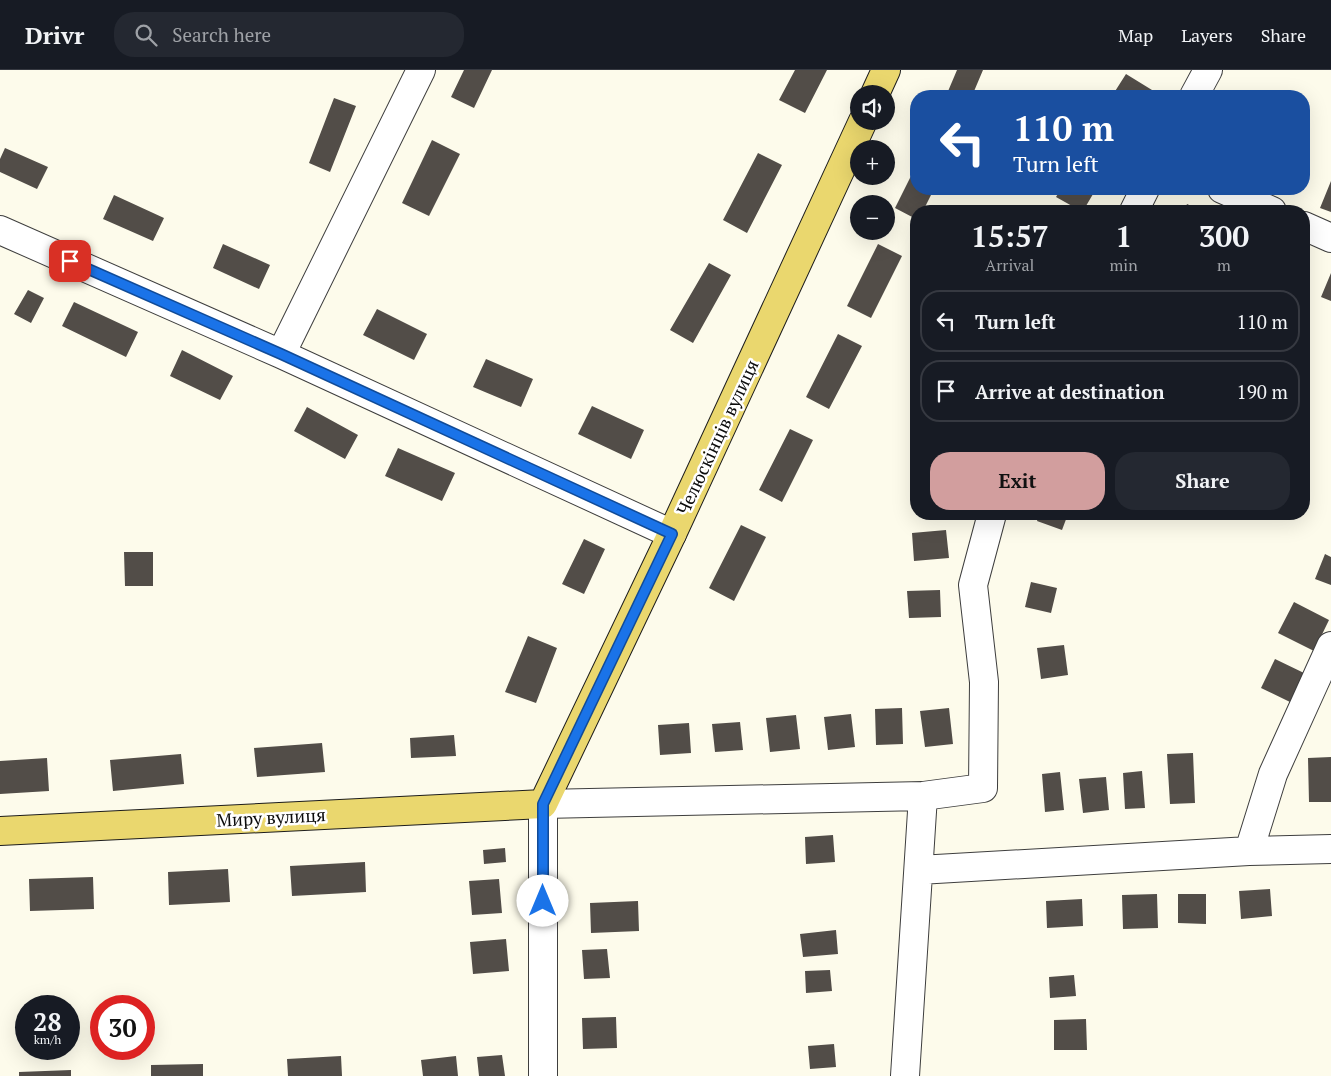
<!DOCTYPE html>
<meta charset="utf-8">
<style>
body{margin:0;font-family:"PT Serif",serif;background:#242831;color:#f1f3f6;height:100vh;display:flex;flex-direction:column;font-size:19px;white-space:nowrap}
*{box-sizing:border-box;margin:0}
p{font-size:16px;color:#9ea1a6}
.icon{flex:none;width:28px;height:28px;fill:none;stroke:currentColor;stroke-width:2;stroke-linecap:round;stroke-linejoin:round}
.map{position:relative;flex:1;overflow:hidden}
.details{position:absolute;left:910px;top:135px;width:400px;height:315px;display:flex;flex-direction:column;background:#171b24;border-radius:20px;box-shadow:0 5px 20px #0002}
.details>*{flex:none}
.hud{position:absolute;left:910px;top:20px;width:400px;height:105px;border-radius:20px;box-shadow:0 5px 20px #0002;background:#1a4fa0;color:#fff;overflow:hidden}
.tools{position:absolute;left:850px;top:15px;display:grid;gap:10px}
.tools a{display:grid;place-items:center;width:45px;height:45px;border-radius:50%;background:#171b24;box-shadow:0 5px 20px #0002;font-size:25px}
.speed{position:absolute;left:15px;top:925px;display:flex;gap:10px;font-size:25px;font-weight:700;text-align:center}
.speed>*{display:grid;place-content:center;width:65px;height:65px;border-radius:50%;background:#171b24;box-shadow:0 5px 20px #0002;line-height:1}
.speed small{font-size:12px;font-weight:400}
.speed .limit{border:8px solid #d22;background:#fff;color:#111}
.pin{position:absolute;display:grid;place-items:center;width:42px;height:42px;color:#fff;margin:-21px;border-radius:10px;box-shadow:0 2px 8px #0006}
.me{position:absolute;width:55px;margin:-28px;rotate:0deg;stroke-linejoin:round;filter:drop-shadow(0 0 4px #0008)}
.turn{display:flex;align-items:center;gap:18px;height:105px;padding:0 20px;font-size:22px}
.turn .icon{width:65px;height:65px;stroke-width:2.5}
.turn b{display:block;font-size:35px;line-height:42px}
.eta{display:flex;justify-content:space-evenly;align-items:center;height:85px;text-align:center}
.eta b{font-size:30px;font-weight:600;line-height:35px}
.button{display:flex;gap:10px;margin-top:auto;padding:10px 20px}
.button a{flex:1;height:58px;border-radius:20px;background:#d29e9e;color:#111;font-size:20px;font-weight:600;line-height:58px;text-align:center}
.button a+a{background:#242831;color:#f1f3f6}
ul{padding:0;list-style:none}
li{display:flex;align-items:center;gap:15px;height:62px;margin:0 10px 8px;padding:0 10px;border:2px solid #363941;border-radius:20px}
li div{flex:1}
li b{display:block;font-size:19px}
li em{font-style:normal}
header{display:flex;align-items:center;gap:30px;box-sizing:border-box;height:70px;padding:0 25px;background:#171b24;border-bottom:1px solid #363941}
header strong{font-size:24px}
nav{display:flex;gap:28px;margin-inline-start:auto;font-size:18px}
.search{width:350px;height:45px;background:#242831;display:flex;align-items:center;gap:12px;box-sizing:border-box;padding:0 18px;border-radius:20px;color:#9ea1a6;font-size:19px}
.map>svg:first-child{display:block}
.building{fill:#524d48}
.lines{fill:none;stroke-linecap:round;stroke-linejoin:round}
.minor-casing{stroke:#3e3e3e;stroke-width:30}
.major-casing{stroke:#1c1c1c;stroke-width:30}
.minor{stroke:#fff;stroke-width:28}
.major{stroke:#ead76e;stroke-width:28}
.route-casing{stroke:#114b97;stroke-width:12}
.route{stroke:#1a73e8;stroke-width:9}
.labels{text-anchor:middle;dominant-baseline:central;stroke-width:5;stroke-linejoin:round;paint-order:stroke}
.street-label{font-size:18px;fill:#0b0b0b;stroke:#fff}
</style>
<header>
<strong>Drivr</strong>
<div class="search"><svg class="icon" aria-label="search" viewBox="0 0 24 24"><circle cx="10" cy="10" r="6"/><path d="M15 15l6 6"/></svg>Search here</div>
<nav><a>Map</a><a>Layers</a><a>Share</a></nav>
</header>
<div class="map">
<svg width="1331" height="1006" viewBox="0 0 1331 1006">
<rect width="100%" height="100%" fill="#fdfbeb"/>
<!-- building -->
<path class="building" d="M464,0H492L474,38L451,27Z
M795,0H827L805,43L779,30Z
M957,0H983L972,26H946Z
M1126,4L1152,20L1148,26H1112Z
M334,28L356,36L330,102L309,93Z
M432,70L460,84L429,146L402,133Z
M5,78L48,97L37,119L0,102V89Z
M758,83L782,95L747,163L723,150Z
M916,96V119H934L923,141H916V149L895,138Z
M1331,111V142L1320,138Z
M1061,119H1096L1083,141H1081L1056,127Z
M114,125L164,148L153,171L103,149Z
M1187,134L1202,141H1184Z
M223,174L270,195L259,219L213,198Z
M878,174L902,186L871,248L847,236Z
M709,193L731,205L693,273L670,260Z
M1331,203V231L1321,227Z
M28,220L44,228L31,253L14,244Z
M74,232L138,262L126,287L62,256Z
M377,239L427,264L414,290L363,265Z
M838,264L862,276L829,339L806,327Z
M182,280L233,306L220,330L170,306Z
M486,289L533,309L521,337L473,317Z
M592,336L644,360L631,389L578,364Z
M307,337L358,365L345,389L294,361Z
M790,359L813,370L782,432L759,420Z
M398,378L455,403L442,431L385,406Z
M1039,444H1068L1062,460L1037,451Z
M741,455L766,467L734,531L709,518Z
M946,460L949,488L914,491L912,463Z
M584,469L605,479L584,524L562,514Z
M124,482H153V516H125Z
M1325,484L1331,487V515L1315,509Z
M1031,512L1057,518L1051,543L1025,537Z
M940,520L941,547L909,548L907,521Z
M1294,532L1329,550L1314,581L1278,563Z
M528,566L557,578L536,633L505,622Z
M1064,575L1068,605L1041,609L1037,578Z
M1275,589L1304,603L1290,632L1261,618Z
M902,638L903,674L876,675L875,639Z
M949,638L953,674L925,677L920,641Z
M851,644L855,677L828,680L824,647Z
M796,645L800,679L770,682L766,648Z
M740,652L743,680L715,682L712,654Z
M689,653L691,683L660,685L658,655Z
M454,665L456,686L411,688L410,668Z
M322,673L325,702L257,707L254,678Z
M1193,683L1195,733L1170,734L1167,684Z
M181,684L184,714L113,721L110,690Z
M1331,687V732H1309L1308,688Z
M47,688L49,721L0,724V691Z
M1142,701L1145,738L1125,739L1123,703Z
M1060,702L1064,740L1045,742L1042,704Z
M1106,707L1109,740L1083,743L1079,709Z
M833,765L835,792L806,794L805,767Z
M505,778L506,792L484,794L483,780Z
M365,792L366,822L292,826L290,796Z
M228,799L230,832L169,835L168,802Z
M93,807L94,839L30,841L29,809Z
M499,809L502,843L472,845L469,811Z
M1270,819L1272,846L1241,849L1239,821Z
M1157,824L1158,858L1123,859L1122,825Z
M1178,824H1206V854L1178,853Z
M1082,829L1083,856L1047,858L1046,831Z
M638,831L639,861L591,863L590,833Z
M836,860L838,884L803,887L800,864Z
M506,869L509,901L473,904L470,872Z
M607,879L610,908L584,909L582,880Z
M830,900L832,921L806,923L805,901Z
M1074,905L1076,926L1050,928L1049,907Z
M616,947L617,978L583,979L582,948Z
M1086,949L1087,980H1054V950Z
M834,974L836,997L810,999L808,976Z
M502,985L505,1006H479L477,987Z
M341,986L342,1006H288L287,989Z
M456,986L458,1006H423L421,990Z
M203,994V1006H151V995Z
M71,1000V1006H19V1002Z"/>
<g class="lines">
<defs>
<path id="minor" d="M1194,26L1208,0
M1222,119L1272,141
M1134,141L1145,119
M1304,156L1331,168
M0,160L281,284L672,464
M281,284L421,0
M1249,781L1273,704L1331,576
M919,800L1249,781L1331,779
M543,1006V734L923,726L983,718L984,612L973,515L992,444
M905,1006L923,726"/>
<path id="major" d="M875,24L886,0
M0,761L543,734L672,464L863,51"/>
</defs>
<!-- minor casing -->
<use href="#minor" class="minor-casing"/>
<!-- major casing -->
<use href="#major" class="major-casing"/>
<!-- minor -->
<use href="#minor" class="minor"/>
<!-- major -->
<use href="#major" class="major"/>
</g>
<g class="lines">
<defs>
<path id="route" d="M70,191L281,284L672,464L543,734V831"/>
</defs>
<!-- route casing -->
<use href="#route" class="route-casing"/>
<!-- route -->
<use href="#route" class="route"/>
</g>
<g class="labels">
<!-- street labels -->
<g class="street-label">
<text transform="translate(717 367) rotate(-65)">Челюскінців вулиця</text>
<text transform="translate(271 747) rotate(-3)">Миру вулиця</text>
</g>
</g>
</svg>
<div class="tools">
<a><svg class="icon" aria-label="sound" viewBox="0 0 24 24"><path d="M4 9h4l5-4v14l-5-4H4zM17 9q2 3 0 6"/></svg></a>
<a>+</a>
<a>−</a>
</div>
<div class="speed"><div>28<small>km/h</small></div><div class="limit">30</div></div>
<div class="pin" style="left:70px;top:191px;background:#d93025"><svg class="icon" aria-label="arrive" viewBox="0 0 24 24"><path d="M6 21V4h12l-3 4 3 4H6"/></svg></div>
<svg class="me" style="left:543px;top:831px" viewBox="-20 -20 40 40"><circle r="19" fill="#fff"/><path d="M0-13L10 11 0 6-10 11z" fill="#1a73e8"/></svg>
<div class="hud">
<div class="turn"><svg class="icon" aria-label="left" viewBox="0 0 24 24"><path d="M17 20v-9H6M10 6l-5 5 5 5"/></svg><div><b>110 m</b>Turn left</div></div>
</div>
<section class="details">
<div class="eta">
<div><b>15:57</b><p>Arrival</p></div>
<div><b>1</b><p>min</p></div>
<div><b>300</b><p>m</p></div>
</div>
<ul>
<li><svg class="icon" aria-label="left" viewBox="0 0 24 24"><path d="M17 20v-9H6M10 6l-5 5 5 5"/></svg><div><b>Turn left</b></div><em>110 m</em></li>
<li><svg class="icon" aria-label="arrive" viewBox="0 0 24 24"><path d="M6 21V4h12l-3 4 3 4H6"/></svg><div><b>Arrive at destination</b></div><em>190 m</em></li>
</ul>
<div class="button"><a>Exit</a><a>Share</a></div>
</section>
</div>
